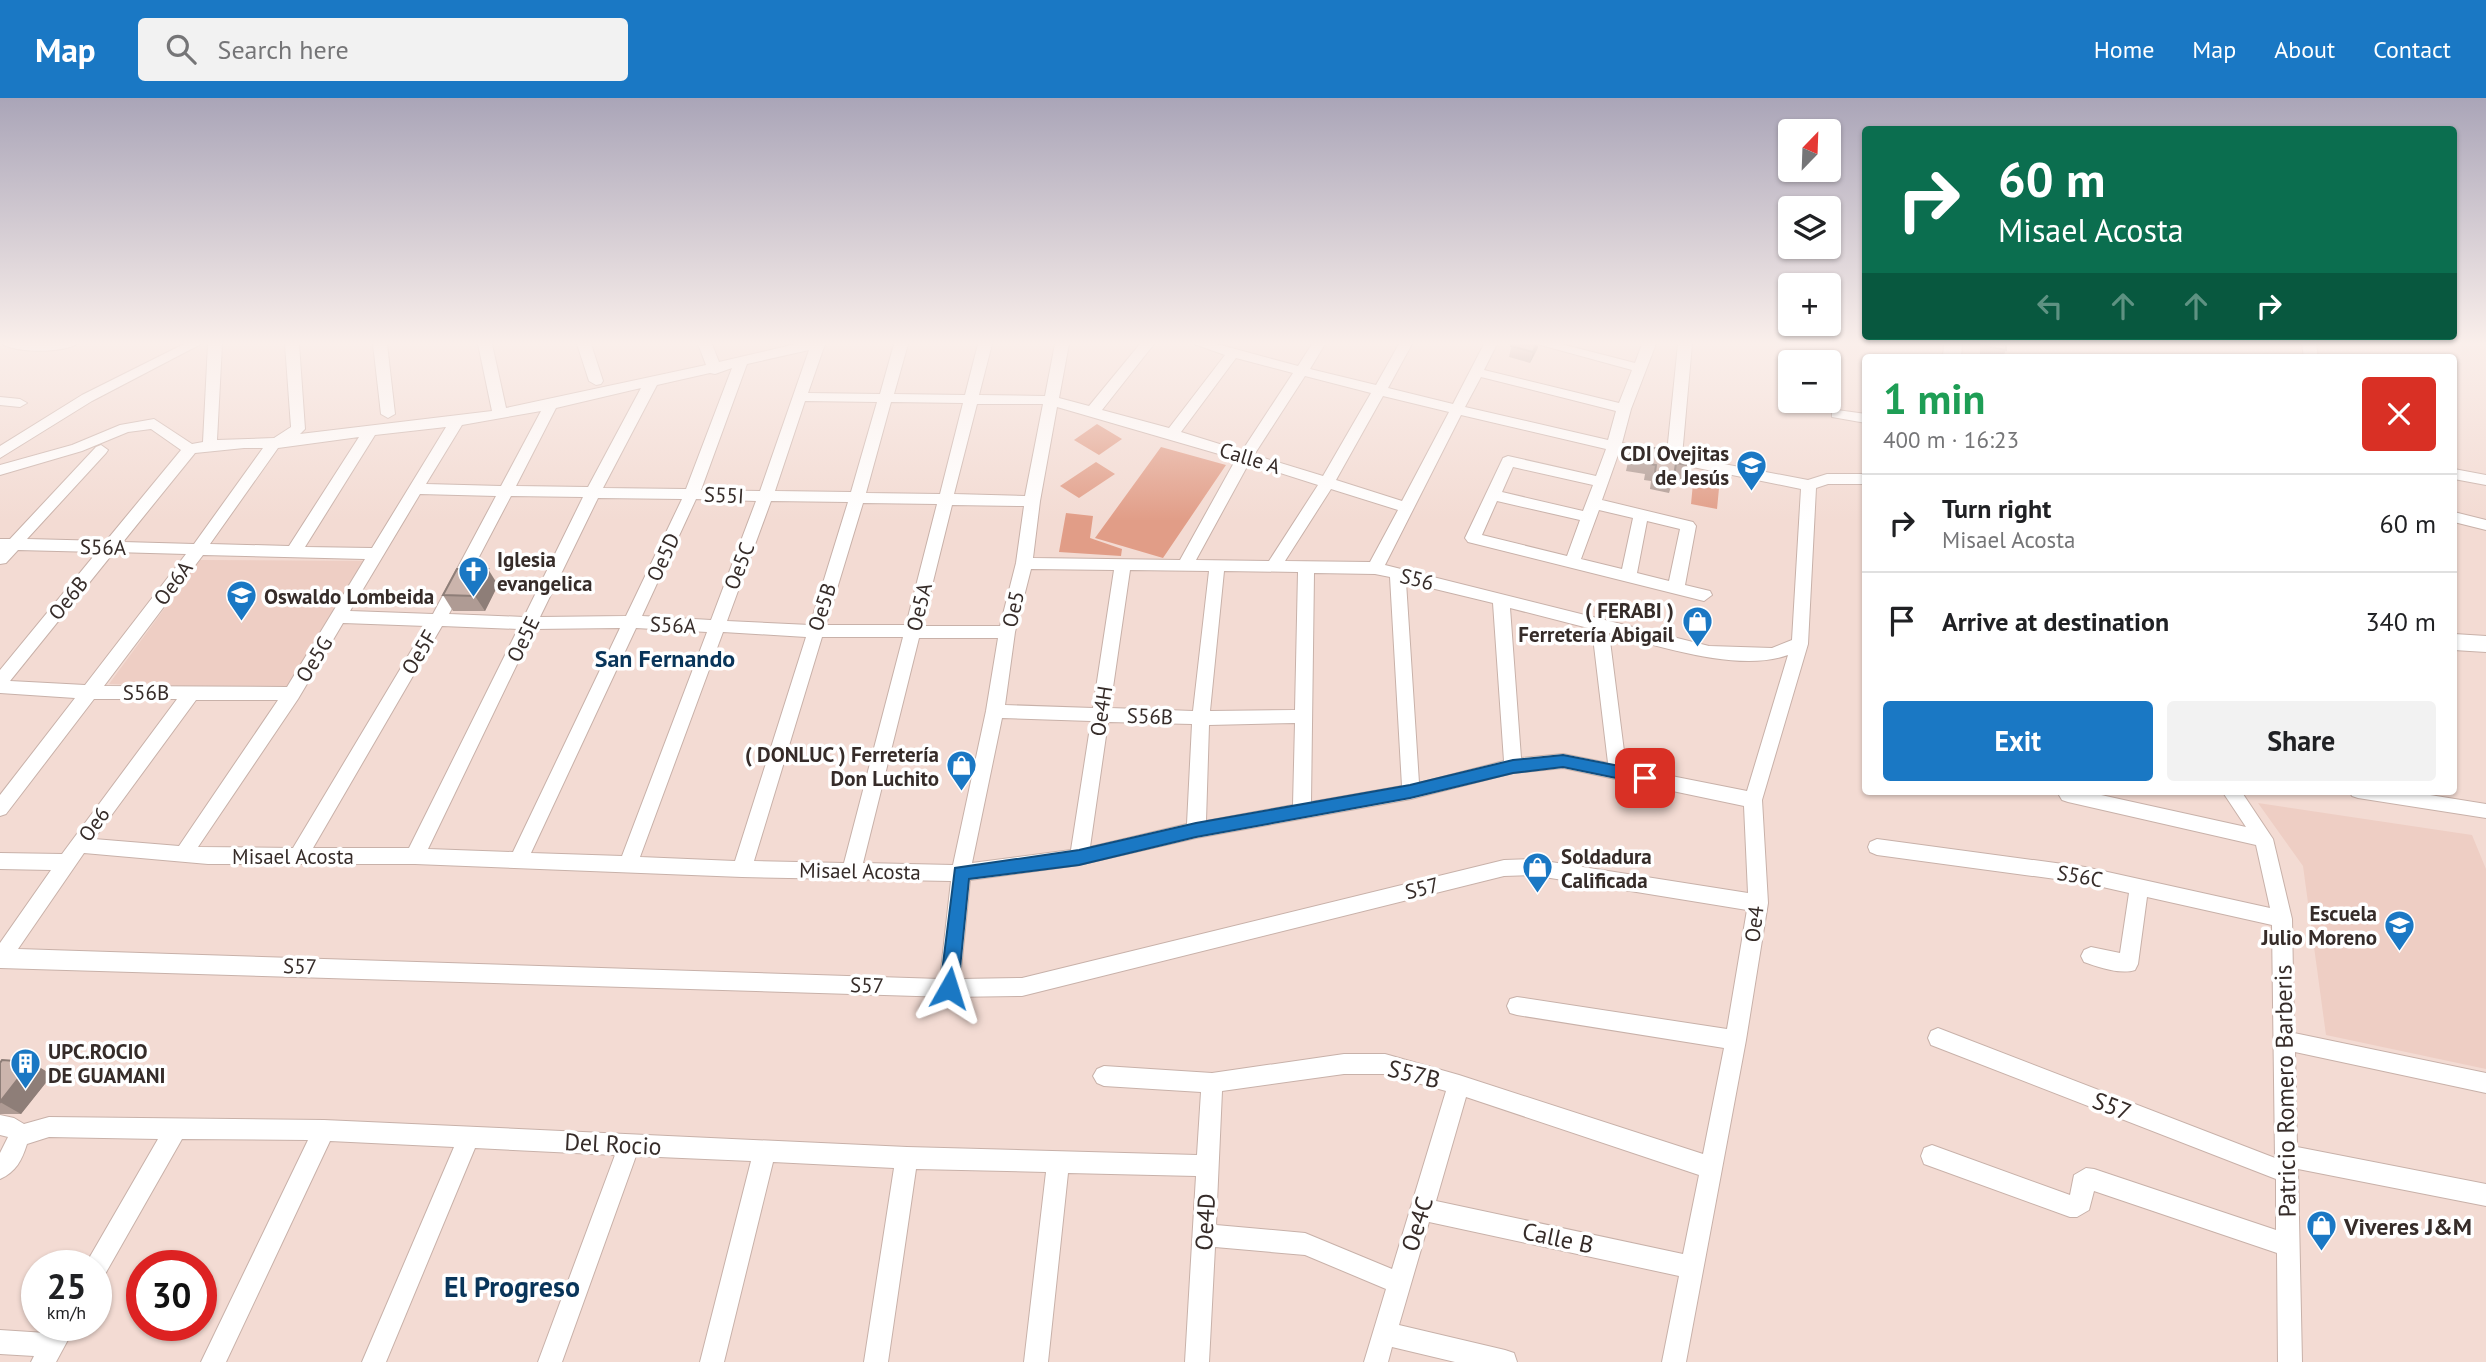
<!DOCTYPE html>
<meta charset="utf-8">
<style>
body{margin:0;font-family:"PT Sans",sans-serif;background:#f2f2f2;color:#202124;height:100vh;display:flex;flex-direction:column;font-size:26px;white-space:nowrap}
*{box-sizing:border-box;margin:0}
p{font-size:23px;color:#757577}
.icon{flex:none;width:38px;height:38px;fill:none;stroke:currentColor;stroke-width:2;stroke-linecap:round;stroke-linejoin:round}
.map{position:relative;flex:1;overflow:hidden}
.sheet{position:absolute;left:1862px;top:256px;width:595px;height:441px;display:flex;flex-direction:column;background:#fff;border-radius:7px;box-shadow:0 2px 5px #0004}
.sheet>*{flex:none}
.banner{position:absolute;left:1862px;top:28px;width:595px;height:214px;border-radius:7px;box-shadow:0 2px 5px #0004;background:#0b6e4f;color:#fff;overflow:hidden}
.needle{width:46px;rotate:23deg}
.buttons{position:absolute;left:1778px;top:21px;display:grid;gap:14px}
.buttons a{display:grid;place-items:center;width:63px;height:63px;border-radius:7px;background:#fff;box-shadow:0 2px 5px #0004;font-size:35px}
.speed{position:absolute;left:21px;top:1152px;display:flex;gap:14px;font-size:35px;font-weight:700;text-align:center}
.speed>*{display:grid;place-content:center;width:91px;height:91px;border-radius:50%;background:#fff;box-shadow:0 2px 5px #0004;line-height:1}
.speed small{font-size:18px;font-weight:400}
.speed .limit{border:10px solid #d22;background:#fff;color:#111}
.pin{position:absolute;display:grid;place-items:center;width:60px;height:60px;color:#fff;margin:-30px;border-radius:14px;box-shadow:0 4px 10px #0006}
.me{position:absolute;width:77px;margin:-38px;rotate:6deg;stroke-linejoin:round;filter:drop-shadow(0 0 5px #0008)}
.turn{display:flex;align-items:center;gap:24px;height:147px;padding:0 21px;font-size:32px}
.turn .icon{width:91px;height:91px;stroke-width:2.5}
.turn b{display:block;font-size:49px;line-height:60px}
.lanes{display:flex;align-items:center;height:66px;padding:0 21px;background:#0003;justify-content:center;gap:35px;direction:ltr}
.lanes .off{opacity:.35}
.round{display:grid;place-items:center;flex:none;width:74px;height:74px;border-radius:7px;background:#f2f2f2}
.overview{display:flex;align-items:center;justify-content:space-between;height:119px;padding:0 21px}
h1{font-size:42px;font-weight:800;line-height:52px;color:#1e9e55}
.button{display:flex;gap:14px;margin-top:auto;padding:14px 21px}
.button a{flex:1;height:80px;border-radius:7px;background:#1a78c4;color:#fff;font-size:28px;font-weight:800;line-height:80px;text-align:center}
.button a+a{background:#f2f2f2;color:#202124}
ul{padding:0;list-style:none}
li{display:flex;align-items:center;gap:21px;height:98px;padding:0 21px;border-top:2px solid #e0e0e0}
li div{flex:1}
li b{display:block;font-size:26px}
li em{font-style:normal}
header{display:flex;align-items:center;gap:42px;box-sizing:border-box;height:98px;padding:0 35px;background:#1a78c4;color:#fff}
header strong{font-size:33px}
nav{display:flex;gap:38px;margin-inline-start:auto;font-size:24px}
.search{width:490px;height:63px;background:#f2f2f2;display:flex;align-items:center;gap:18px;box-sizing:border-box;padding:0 24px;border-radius:7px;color:#757577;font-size:26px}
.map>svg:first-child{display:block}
.built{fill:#eecec4}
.green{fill:#e19d87}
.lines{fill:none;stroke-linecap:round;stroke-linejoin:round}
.minor-casing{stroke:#c8b1a9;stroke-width:2}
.major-casing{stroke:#c8b1a9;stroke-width:2}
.minor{fill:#fff;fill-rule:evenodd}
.major{fill:#fff;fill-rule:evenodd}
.wall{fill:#af9b94}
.shaded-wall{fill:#8e7e78}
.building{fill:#cbb4ac;stroke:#8e7e78;stroke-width:2}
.route{fill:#1a78c4;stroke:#114e7f;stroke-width:2}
.labels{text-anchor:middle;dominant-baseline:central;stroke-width:7;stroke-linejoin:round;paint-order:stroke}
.poi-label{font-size:21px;font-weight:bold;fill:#362c29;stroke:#fff;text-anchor:end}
.street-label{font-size:21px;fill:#362c29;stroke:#fff}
.quarter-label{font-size:24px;font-weight:bold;fill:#09355a;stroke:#fff}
.near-street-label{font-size:24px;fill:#362c29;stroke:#fff}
.near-poi-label{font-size:24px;font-weight:bold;fill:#362c29;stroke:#fff;text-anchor:start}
.near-quarter-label{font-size:28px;font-weight:bold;fill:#09355a;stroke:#fff}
</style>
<header>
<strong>Map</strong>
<div class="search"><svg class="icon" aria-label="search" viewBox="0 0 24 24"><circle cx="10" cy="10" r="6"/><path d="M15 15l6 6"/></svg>Search here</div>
<nav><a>Home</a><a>Map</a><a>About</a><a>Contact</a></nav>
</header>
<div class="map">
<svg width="2486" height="1264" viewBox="0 0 2486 1264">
<rect width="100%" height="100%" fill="#f3dbd3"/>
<!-- built -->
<path class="built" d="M200,462L366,463L289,591L109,586Z
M2258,705L2472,737L2486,771V971L2326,937L2303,768Z"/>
<!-- green -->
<path class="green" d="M1097,326L1122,341L1099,357L1074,342Z
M1161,349L1226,367L1163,460L1095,440Z
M1096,364L1115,376L1079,400L1060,388Z
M1694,375L1720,380L1717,411L1691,406Z
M1066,415L1093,418L1090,440L1122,451L1121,458L1059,454Z"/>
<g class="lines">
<defs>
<path id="minor" d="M3,246H76C64,255 15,255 3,246Z
M184,246H201L92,303L0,360V348L82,297Z
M208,246H222L217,342L274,340L291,329L285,246H299L305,331L300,336L492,313L478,246H492L506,310L706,267L698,246H712L719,264L796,246H825L808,295L880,296L894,246H908L894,296L965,297L978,246H992L979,297L1045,298L1055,246H1069L1059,300L1089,308L1140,246H1154L1102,312L1169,330L1225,257L1194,246H1217L1298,268L1312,246H1325L1310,271L1376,287L1399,246H1412L1388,290L1453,306L1484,246H1497L1484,272L1619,305L1632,272L1537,246H1561L1635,265L1642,246H1656L1631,311L1622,345L1667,355L1678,246H1692L1682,358L1808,382L1827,376H1866V386H1828L1816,390L1808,546L1762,702L1768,805L1746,942L1686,1264H1662L1679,1178L1429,1124L1399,1227L1505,1252L1514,1255L1517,1264H1455L1392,1249L1388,1264H1364L1386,1191L1305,1157L1215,1149L1209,1264H1185L1196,1078L1068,1075L1048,1264H1024L1046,1074L916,1071L888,1264H864L894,1070L773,1064L724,1264H700L751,1063L636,1058L562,1264H538L615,1057L475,1050L386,1264H362L454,1049L330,1043L226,1264H201L308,1042L182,1041L104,1178L96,1181V1167H86L88,1162L158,1041L49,1039L27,1046C22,1062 16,1074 0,1081V1055L8,1039L0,1037V1017L14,1020L24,1026L49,1019L324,1022L907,1049L1197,1057L1201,994L1104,988L1097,985L1093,978L1097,971L1104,968L1212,975L1344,956H1385L1459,977L1703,1056L1724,950L1517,917L1510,915L1507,908L1510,901L1517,899L1727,931L1747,812L1532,777L1504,778L1022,898L949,899L0,870V845L51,772L0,771V755L62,756L177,601H94L6,716L0,718V697L75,600L0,595V572L97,454L18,452L6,465L0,466V441H10L96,349L101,347L108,352L106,355L27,441L106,443L181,352L151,331L128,334L82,353L0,377V367L72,347L120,327L154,321L192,346L203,344ZM809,252L760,393L701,392L747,266ZM1236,260L1293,275L1242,353L1181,334ZM732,270L686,391L603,390L657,287L710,275L715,276ZM1305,278L1371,295L1323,378L1254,357ZM1481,279L1616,313L1608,342L1465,309ZM641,290L588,389L516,388L556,310ZM1383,298L1449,314L1402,403L1336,382ZM805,303L877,304L851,394L775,393ZM891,304L963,305L940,396L866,395ZM977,306H1043L1025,398L954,396ZM1057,309L1236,361L1180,462L1033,460L1040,403ZM541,313L501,388L426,386L462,327ZM1461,317L1606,351L1596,378L1508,358L1503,360L1465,440L1468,444L1704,503L1712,497L1710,493L1685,487L1696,428L1693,424L1602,402L1619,354L1801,391L1792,542L1772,550L1709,548L1385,467ZM446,329L372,450L305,449L375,337ZM359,339L289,448L210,446L278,350ZM244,350H263L194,446L123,444L195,355ZM1249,365L1318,387L1269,463L1196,462ZM1513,369L1593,387L1583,413L1502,394ZM1331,391L1398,412L1370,464L1285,463ZM420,396L496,398L433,516L350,513ZM511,398L583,399L524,519L449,516ZM598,400L682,401L626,518L540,519ZM696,401L756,403L711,522L642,518ZM771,403L848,404L810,527L727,523ZM1497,403L1580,422L1567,458L1482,437ZM863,405L937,406L906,527H826ZM952,407L1024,408L1016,465L1000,528H922ZM1599,412L1633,420L1622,471L1581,461ZM1647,423L1680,431L1669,483L1637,475ZM114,454L186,456L85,587L10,583ZM203,457L365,461L287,589L104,588ZM1031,471L1114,472L1093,610L1005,607L1015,534ZM1130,472L1209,473L1193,613L1110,610ZM1224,473L1298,474L1295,612L1210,613ZM1314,475L1375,476L1390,479L1402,688L1311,704ZM1406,484L1493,505L1504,663L1419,685ZM1510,510L1592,531L1608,665L1563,656L1521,660ZM343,525L426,528L293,750L198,749L298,601ZM442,528L518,531L409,750H313ZM620,530L513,754L428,751L534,531ZM636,530L707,534L622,758L531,755ZM723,534L806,539L735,763L640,759ZM1609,535C1659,548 1739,575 1788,557L1747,693L1626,669ZM822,539H903L844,765L754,763ZM919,540H998L986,613L953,767L863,765ZM196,602H278L179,748L94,741ZM1002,620L1091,623L1071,752L972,765ZM1108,624L1192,626L1187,726L1090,749ZM1295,625L1293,707L1206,723L1209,627ZM1563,670L1744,708L1748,795L1532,761L1504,762L1022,880L960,881L970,782L1079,767L1196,740L1411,701L1513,675ZM84,755L208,766H415L742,779L951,783L940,881L18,851ZM1344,976H1385L1446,993L1392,1171L1305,1135L1216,1127L1222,993ZM1466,999L1699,1077L1683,1156L1436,1103Z
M373,246H387L395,316L388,320L381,316Z
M577,246H591L603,283L601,286L596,287L589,283Z
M2302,246H2316L2318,259H2304Z
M0,299L20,301L27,305L20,309L0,307Z
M1837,312L1866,316V325L1832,319V313Z
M2454,371L2486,377V387L2454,381Z
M2454,414L2486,422V432L2454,424Z
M2061,693H2083L2246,729L2222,693H2241L2273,741L2292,821L2294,935L2486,975V995L2295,954L2297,1049L2486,1086V1108L2298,1071L2302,1264H2278L2277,1155L2094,1093L2089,1112L2077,1119H2070L1924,1066L1921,1058L1924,1050L1932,1047L2070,1097L2074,1077L2086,1070L2094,1071L2276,1132V1081L1931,947L1928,940L1931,933L1938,930L2275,1060L2272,827L2147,799L2138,866L2135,872C2121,877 2098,869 2084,864L2081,858L2084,852L2091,849L2120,855L2129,795L2085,785L1877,757L1870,754L1868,749L1870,744L1877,741L2085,769L2270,810L2256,747L2068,704L2062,702L2059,697Z
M2349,693H2405L2486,706V720L2358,700L2352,698Z
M51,1227H76L56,1264H31L34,1258L0,1256V1232L46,1235Z"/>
<path id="major" d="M1944,246H1962L1961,259H1943Z
M2454,536L2486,538V554L2454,552Z"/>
</defs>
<!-- minor casing -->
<use href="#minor" class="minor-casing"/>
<!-- major casing -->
<use href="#major" class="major-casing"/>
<!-- minor -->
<use href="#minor" class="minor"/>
<!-- major -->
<use href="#major" class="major"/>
</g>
<!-- wall -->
<path class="wall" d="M1512,246H1538L1530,265L1509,259Z
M1980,246H2006V252L2003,259H1980Z
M1632,346L1686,367L1681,383L1673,382L1669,395L1650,391L1651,383L1644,382L1645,376L1626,373Z
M498,487L485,513H453L443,497Z
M31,964L52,977L21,1016H0V965Z"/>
<!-- shaded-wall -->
<path class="shaded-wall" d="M1536,246H1538V250L1530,265L1533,254Z
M488,471L498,487L485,513L475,498Z
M31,964L52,977L21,1016L0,1004Z"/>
<!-- building -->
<path class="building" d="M1512,246H1536L1533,254L1511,248Z
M1985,246H2006V252L1985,248Z
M1632,346L1688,356L1686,367L1676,365L1674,379L1655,375L1656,367L1649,366L1650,360L1630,356Z
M457,471H488L475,498L443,497Z
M2,962L31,964L0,1004V965Z"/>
<!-- sky -->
<linearGradient id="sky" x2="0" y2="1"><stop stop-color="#aaa5b8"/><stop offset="0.58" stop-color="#faefeb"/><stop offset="1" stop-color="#faefeb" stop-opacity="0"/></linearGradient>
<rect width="2486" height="423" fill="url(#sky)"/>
<!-- route -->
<path class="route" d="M1563,657L1645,673L1651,675L1653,680L1651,684L1645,686L1563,669L1513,675L1410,700L1196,739L1079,767L969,781L958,890L955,896L949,898L942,896L940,890L955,770L1079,752L1196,725L1410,687L1513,662Z"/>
<!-- icons -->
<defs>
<symbol id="school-pin" viewBox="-11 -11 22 30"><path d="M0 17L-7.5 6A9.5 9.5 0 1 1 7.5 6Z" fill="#1a78c4" stroke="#fff"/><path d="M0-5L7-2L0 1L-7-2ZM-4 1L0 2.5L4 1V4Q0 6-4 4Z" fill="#fff"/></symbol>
<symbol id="church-pin" viewBox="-11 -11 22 30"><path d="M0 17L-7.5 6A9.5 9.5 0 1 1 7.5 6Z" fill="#1a78c4" stroke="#fff"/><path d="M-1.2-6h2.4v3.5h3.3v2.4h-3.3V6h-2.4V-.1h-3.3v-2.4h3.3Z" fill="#fff"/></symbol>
<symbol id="shop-pin" viewBox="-11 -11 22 30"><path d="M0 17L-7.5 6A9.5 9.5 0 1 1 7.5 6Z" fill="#1a78c4" stroke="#fff"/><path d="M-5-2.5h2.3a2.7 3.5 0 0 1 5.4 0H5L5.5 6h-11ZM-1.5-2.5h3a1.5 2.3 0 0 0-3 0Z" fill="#fff"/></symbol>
<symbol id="building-pin" viewBox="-11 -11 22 30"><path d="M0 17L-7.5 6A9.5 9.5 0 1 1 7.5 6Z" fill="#1a78c4" stroke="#fff"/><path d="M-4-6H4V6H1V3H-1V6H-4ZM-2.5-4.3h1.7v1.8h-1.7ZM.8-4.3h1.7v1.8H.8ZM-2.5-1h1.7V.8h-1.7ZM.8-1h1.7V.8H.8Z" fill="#fff"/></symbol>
</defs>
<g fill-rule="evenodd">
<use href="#school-pin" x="1734" y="350" width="35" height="47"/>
<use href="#church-pin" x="456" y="456" width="35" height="47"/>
<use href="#school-pin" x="224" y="480" width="35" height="47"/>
<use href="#shop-pin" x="1680" y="506" width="35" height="47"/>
<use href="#shop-pin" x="944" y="650" width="35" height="47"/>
<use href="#shop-pin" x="1520" y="752" width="35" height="47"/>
<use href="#school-pin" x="2382" y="810" width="35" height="47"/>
<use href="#building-pin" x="8" y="948" width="35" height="47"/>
<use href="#shop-pin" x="2304" y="1110" width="35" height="47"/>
</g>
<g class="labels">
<!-- poi labels -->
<g class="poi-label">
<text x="1729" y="355">CDI Ovejitas<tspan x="1729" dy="24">de Jesús</tspan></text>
<text x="497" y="461" text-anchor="start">Iglesia<tspan x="497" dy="24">evangelica</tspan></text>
<text x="264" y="498" text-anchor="start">Oswaldo Lombeida</text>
<text x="1674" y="512">( FERABI )<tspan x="1674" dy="24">Ferretería Abigail</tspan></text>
<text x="939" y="656">( DONLUC ) Ferretería<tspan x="939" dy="24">Don Luchito</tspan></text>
<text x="1561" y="758" text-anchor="start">Soldadura<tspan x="1561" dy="24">Calificada</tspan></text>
<text x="2377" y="815">Escuela<tspan x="2377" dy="24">Julio Moreno</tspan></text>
<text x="48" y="953" text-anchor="start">UPC.ROCIO<tspan x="48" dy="24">DE GUAMANI</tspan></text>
</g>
<!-- street labels -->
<g class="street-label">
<text transform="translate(1250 360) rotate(17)">Calle A</text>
<text transform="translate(724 397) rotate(3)">S55I</text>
<text transform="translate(103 449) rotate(1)">S56A</text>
<text transform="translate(663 459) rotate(-65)">Oe5D</text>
<text transform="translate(739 468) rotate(-69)">Oe5C</text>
<text transform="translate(1417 481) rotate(14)">S56</text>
<text transform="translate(173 485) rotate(-53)">Oe6A</text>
<text transform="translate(68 500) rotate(-51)">Oe6B</text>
<text transform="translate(822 509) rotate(-72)">Oe5B</text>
<text transform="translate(919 509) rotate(-76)">Oe5A</text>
<text transform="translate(1013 511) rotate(-77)">Oe5</text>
<text transform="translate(673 527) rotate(3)">S56A</text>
<text transform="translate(523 541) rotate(-64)">Oe5E</text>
<text transform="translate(419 554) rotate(-59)">Oe5F</text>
<text transform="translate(314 561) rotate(-58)">Oe5G</text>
<text x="146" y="594">S56B</text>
<text transform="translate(1101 613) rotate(-81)">Oe4H</text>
<text transform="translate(1150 618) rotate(2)">S56B</text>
<text transform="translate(94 726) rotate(-54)">Oe6</text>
<text x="293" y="758">Misael Acosta</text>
<text transform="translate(860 773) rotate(1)">Misael Acosta</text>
<text transform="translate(2080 778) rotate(10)">S56C</text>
<text transform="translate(1422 790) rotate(-14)">S57</text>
<text transform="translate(1754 826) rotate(-83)">Oe4</text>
<text transform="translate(300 868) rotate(2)">S57</text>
<text transform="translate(867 887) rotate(2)">S57</text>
</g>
<!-- quarter labels -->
<g class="quarter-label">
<text x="665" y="560">San Fernando</text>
</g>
<!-- near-street labels -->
<g class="near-street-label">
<text transform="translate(1414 976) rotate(14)">S57B</text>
<text transform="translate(2285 993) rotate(-91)">Patricio Romero Barberis</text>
<text transform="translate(2112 1008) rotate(21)">S57</text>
<text transform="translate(613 1046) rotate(3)">Del Rocio</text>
<text transform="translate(1205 1124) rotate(-87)">Oe4D</text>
<text transform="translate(1417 1126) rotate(-73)">Oe4C</text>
<text transform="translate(1558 1140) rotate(12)">Calle B</text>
</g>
<!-- near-poi labels -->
<g class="near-poi-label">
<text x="2344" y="1128">Viveres J&amp;M</text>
</g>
<!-- near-quarter labels -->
<g class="near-quarter-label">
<text x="512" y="1188">El Progreso</text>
</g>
</g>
</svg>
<div class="buttons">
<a><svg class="needle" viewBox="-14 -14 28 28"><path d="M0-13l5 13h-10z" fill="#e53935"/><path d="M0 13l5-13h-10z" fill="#757577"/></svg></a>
<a><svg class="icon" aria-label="layers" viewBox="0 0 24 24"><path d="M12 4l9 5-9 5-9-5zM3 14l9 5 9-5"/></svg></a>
<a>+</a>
<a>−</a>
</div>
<div class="speed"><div>25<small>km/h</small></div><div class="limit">30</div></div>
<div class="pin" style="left:1645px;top:680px;background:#d93025"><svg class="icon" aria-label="arrive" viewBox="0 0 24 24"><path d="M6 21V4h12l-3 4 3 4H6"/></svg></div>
<svg class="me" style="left:949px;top:890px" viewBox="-20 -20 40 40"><path d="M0-17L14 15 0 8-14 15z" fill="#1a78c4" stroke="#fff" stroke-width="4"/></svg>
<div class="banner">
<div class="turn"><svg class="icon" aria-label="right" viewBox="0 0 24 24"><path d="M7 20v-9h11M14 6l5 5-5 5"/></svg><div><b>60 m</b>Misael Acosta</div></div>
<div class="lanes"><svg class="icon off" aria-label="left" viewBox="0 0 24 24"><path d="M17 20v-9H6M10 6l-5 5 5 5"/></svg><svg class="icon off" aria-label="ahead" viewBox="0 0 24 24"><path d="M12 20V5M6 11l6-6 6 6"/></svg><svg class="icon off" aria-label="ahead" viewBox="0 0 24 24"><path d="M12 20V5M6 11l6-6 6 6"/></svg><svg class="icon" aria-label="right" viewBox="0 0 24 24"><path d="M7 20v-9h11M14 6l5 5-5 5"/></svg></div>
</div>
<section class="sheet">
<div class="overview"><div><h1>1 min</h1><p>400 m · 16:23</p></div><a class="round" style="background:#d93025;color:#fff"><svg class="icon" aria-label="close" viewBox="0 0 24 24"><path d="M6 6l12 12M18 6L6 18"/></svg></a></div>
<ul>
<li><svg class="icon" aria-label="right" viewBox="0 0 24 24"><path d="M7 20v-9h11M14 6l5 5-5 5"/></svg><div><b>Turn right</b><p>Misael Acosta</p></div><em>60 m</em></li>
<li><svg class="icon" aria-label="arrive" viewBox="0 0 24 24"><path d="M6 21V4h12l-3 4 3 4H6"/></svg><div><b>Arrive at destination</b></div><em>340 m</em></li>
</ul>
<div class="button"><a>Exit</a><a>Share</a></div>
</section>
</div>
